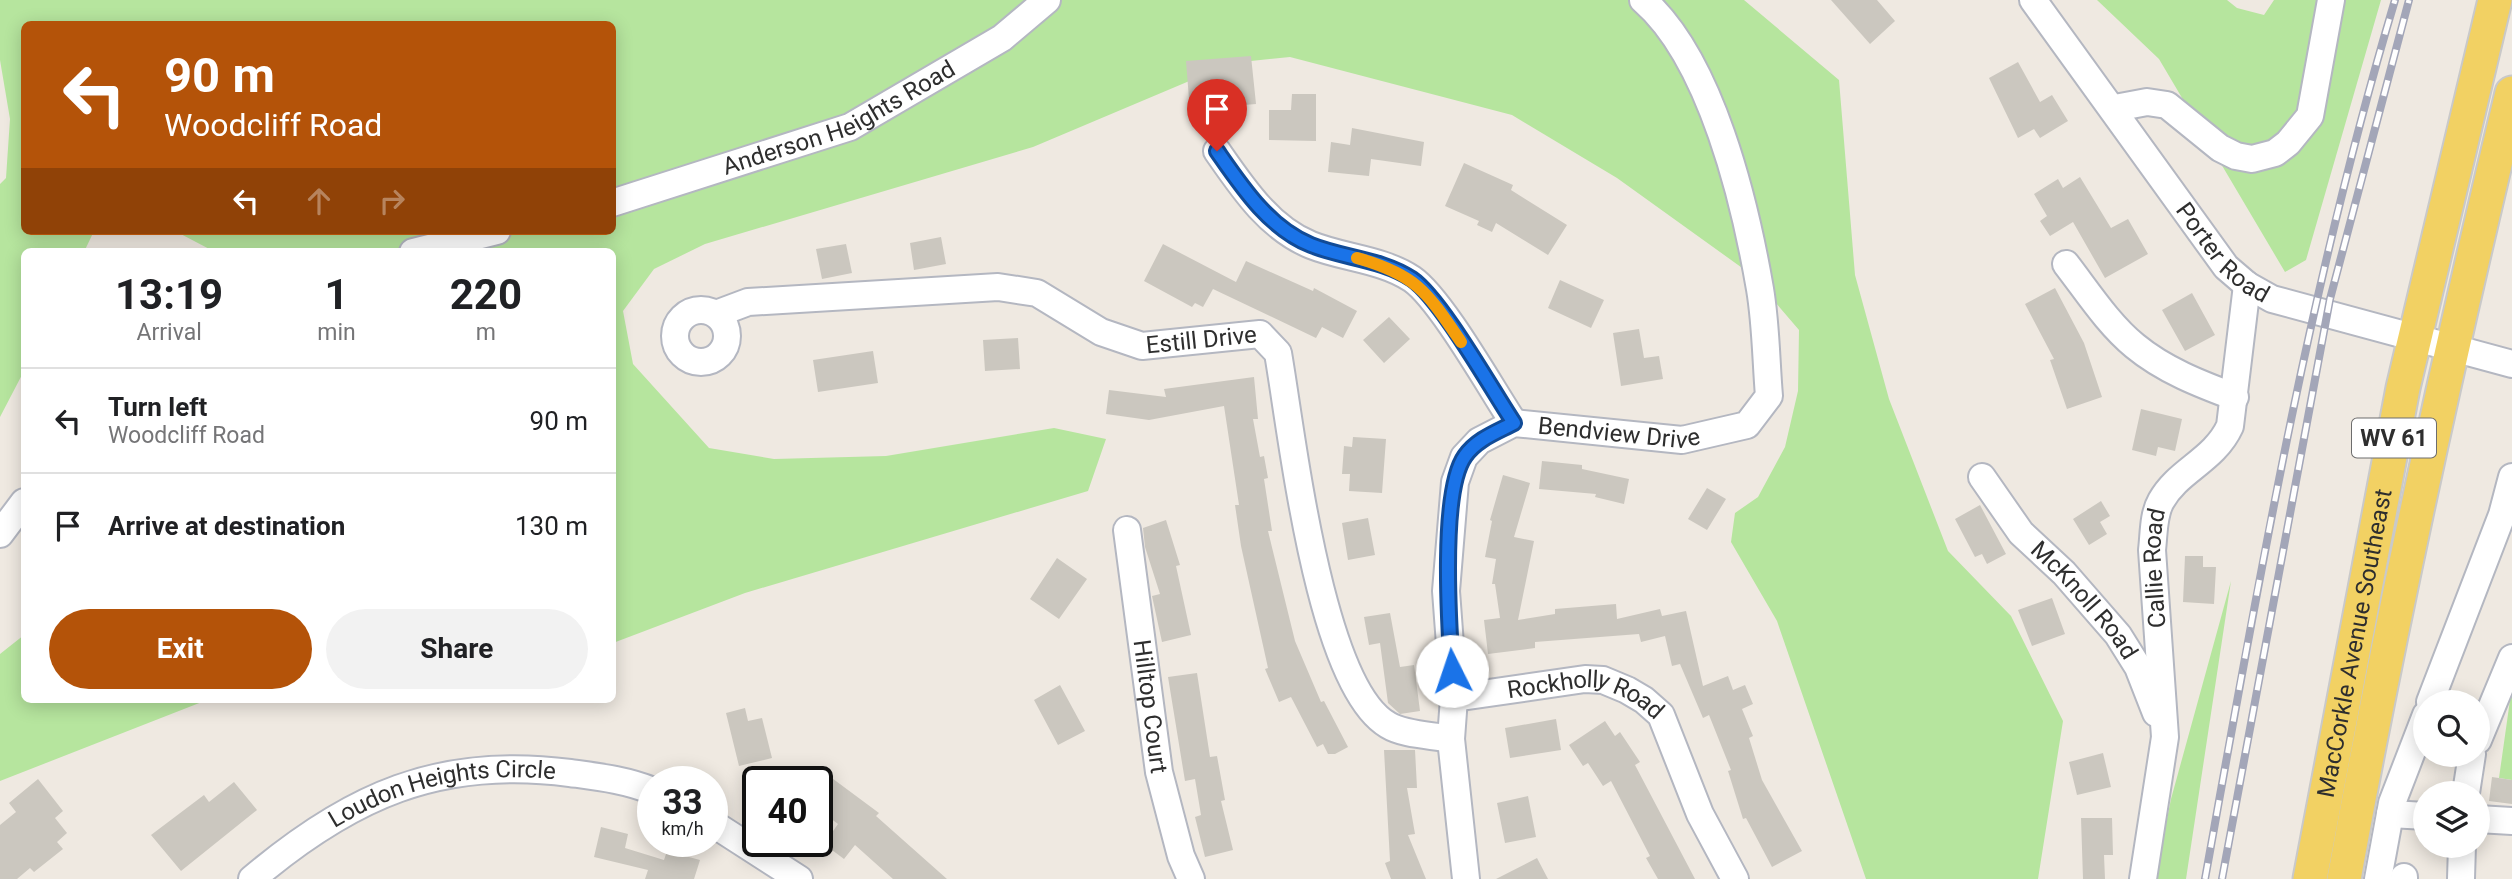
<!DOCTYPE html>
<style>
body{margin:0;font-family:Roboto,sans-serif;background:#f2f2f2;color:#202124;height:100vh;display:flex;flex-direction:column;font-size:26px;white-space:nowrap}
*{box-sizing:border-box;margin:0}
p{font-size:23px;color:#757577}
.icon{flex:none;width:38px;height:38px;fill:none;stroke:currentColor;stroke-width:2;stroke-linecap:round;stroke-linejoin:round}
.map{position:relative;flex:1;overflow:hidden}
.side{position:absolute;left:21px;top:248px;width:595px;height:455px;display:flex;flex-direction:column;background:#fff;border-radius:10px;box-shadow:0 4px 18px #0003}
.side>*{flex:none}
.hud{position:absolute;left:21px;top:21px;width:595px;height:214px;border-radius:10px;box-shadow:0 4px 18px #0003;background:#b45309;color:#fff;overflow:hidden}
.tools{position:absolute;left:2413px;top:690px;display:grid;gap:14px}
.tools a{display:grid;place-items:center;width:77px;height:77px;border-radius:50%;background:#fff;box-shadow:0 4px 18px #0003;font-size:35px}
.speed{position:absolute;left:637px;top:766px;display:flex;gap:14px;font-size:35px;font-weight:700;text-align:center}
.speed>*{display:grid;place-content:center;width:91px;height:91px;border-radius:50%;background:#fff;box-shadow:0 4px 18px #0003;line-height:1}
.speed small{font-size:18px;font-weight:400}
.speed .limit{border:4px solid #111;border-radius:10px;background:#fff;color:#111}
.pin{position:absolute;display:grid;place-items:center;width:60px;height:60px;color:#fff;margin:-72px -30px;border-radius:50% 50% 50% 0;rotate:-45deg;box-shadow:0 0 7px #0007}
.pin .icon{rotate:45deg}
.me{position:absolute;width:77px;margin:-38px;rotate:356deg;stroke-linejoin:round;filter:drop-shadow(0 0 5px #0008)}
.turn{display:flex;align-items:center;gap:24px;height:147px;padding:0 28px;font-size:32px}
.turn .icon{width:91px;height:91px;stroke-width:2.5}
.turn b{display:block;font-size:49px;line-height:60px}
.lanes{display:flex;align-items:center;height:66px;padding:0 28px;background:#0003;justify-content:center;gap:35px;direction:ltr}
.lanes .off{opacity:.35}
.eta{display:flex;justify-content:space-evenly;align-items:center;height:119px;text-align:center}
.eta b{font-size:42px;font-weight:700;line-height:49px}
.action{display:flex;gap:14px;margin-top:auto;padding:14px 28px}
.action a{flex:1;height:80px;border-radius:42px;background:#b45309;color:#fff;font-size:28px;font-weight:700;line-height:80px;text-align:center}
.action a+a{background:#f2f2f2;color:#202124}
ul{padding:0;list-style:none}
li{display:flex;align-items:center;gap:21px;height:105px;padding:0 28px;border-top:2px solid #e0e0e0}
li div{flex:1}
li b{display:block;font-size:26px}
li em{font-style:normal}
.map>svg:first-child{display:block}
.green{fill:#b6e59e}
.building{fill:#cbc7bf}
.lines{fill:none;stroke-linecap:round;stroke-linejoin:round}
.minor-casing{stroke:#b4b7c1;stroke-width:30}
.major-casing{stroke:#c9c9c9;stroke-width:37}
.minor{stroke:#fff;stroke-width:26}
.major{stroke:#f2d163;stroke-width:33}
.rail-casing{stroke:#a3a6b8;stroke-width:8}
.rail{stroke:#fff;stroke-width:5;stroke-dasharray:16;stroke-linecap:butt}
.route-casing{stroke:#114b97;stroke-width:18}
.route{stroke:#1a73e8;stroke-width:12}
.slow{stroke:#f59e0b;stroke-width:12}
.labels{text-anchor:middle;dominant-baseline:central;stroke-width:7;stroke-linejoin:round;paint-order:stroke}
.shield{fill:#fff;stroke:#6d6d6d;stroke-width:2}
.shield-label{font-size:23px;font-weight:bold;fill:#2e2e2e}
.street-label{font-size:24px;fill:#2e2e2e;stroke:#fff}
</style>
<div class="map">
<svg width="2512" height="879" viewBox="0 0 2512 879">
<rect width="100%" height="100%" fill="#efe9e1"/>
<!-- green -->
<path class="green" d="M0,0H1744L1839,80L1855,275L1889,399L1948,551L2011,616L2063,721L2038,879H1866L1777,621L1731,542L1735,513L1758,497L1785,447L1798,391L1799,330L1752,275L1617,178L1512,115L1290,57L1232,63L1033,147L705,244L654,269L623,311L633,364L709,448L774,459L886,456L1054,428L1106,439L1088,491L745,593L613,643L612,252H215L175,231H612V24H24V231H94L84,252H24V371L0,417V184L6,178L10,119L0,60Z
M2097,0H2227L2237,8L2264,15L2274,0H2381L2306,260L2285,272L2159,59Z
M2231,581L2186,879H2155L2171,799Z
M24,635V700H207L0,781V654Z
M2511,693H2512V780L2499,778Z"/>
<!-- building -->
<path class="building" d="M1831,0H1877L1895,21L1870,44Z
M1251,56L1256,104L1232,106L1233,119L1208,122L1206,98L1189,99L1186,61Z
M2018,62L2040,102L2052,95L2068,121L2040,138L2034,129L2018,138L1989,78Z
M1292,94H1316V141L1269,140V110H1291Z
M1352,128L1424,142L1421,166L1371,159L1369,176L1328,172L1331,142L1350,145Z
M1464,163L1513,185L1511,190L1567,225L1548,255L1496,223L1492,232L1477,225L1479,221L1445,206Z
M2080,177L2111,228L2128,219L2148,254L2105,278L2073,222L2050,236L2040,221L2047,216L2034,194L2058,179L2063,188Z
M941,237L946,264L914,270L910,243Z
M846,244L852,273L822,279L816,249Z
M1163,244L1236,282L1246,261L1313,291L1314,288L1357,311L1343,338L1322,327L1316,338L1213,289L1203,307L1195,303L1192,307L1144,281Z
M1560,280L1604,300L1591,328L1548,308Z
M2055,288L2084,343L2102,397L2067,409L2050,360L2054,359L2025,304Z
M2192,293L2215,335L2185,351L2162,310Z
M1389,317L1410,339L1384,363L1363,340Z
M1639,329L1644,358L1659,356L1663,379L1621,386L1613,333Z
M1018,338L1020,369L985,371L983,340Z
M873,351L878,383L818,392L813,360Z
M1254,377L1258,419H1253L1260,457L1264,456L1268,478L1264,479L1272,531H1268L1295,641L1321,702L1324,701L1348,747L1335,754H1328L1323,744L1317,747L1291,697L1279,702L1265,669L1268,668L1241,546L1235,505H1239L1224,406L1149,420L1106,414L1109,390L1166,397L1164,389Z
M2141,409L2182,419L2175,451L2158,447L2156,456L2132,450Z
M1353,437L1386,439L1382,493L1349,491L1350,474H1342L1344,446L1352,447Z
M1542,461L1582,465V469L1629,479L1624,504L1595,497L1596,494L1539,489Z
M1503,475L1530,483L1514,537L1534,541L1518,620L1555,614V609L1616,604L1617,619L1660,609L1662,616L1686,611L1703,686L1728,676L1733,690L1745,685L1753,704L1742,709L1753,736L1749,738L1762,780L1802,851L1772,867L1746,818L1743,819L1728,771L1731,770L1709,715L1703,718L1680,664L1672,666L1665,636L1641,642L1639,634L1535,642V648L1488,654L1484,620L1500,618L1495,584H1492L1496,559L1485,557L1492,521L1490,520Z
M1707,488L1726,499L1707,530L1688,519Z
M2101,501L2110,516L2100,522L2107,534L2089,545L2073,519Z
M1980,505L2006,554L1987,564L1982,554L1975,557L1955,519Z
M1368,518L1375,555L1348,560L1342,523Z
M1166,520L1180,565L1176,566L1191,635L1162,642L1152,596L1160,594L1145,547L1143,528Z
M2185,556H2203V567H2216L2214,604L2183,602Z
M1057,558L1087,579L1059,619L1030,599Z
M2052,598L2065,634L2032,646L2018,610Z
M1390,613L1400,667L1414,665L1420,711L1400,714L1388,703L1380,643L1369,645L1364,617Z
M1197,673L1210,757L1217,756L1225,800L1221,801L1233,850L1205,857L1195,817L1201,815L1195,779L1185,781L1168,677Z
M1060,685L1085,731L1058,745L1034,700Z
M745,708L748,721L762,718L772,758L739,766L726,713Z
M1556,719L1561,750L1510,758L1505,728Z
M1605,721L1615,736L1620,732L1640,762L1635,765L1695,879H1658L1646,858L1650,856L1611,781L1603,786L1588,763L1583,766L1569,745Z
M1384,750H1415L1417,788H1407L1415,834L1408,835L1426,879H1391L1385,863L1390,861Z
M2103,753L2111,787L2077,795L2069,762Z
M817,767L879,813L876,816L947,879H893L855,845L844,859L824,844L838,824L817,808Z
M2492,777L2512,780V804L2489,801Z
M38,779L63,811L55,818L67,833L57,842L63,849L34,872L30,868L17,879H0V825L16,812L9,803Z
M234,782L257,810L181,871L151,835L204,795L209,802Z
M1528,796L1536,837L1505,843L1497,803Z
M2081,818H2112L2113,855H2104L2105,879H2083Z
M601,827L628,834L625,848L664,860L667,851L700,860L694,879H645L648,870L594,857Z
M1537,858L1548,879H1496Z"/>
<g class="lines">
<defs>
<g id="minor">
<path id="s1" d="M2033,0L2226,267L2247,285L2272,299L2512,364"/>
<path d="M2115,108L2147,102L2167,105L2220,148L2236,156L2252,159L2275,153L2288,143L2310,116L2331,0"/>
<path d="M1217,151C1242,187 1269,228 1311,245C1343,258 1382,259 1412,279C1441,299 1492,390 1514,423"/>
<path id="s2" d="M612,203L850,127L1002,38L1047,0"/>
<path d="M413,252L497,231"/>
<path d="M2066,264C2087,291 2108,324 2135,346C2164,370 2200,384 2235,397"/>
<circle cx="701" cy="336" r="26"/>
<path id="s3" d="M716,314L748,302L998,287L1037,293L1101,332L1142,346L1260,334L1278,353C1292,433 1319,685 1388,725C1404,735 1432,735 1451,739"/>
<path id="s4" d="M1982,477L2021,533L2064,573L2118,635L2138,667L2156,713"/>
<path id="s5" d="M1127,530L1159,772L1181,856L1191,879"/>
<path d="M0,534L24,502"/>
<path id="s6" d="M1454,698L1585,679L1603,680L1627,690L1644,700L1661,715L1700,814L1735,879"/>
<path d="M2430,702L2502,515L2512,477"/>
<path d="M2478,740L2512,658"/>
<path d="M2466,793L2472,754"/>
<path d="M2390,814L2426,816"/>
<path d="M2478,819L2512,821"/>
<path d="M712,823L799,879"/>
<path id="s7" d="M252,879C350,796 439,756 570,773C599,777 626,780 653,791"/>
<path id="s8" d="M1466,879L1451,739L1454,698L1446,591L1455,482L1464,457L1479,441L1514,423L1682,440L1747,425L1769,396C1766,361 1766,324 1760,289C1745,202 1711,59 1643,0"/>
<path id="s9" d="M2143,879L2165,737L2152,550C2154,534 2153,515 2161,501C2178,470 2214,461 2230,426L2247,285"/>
<path d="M2378,879L2392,803L2426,715"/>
<path d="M2404,879V877"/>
<path d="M2461,879L2462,845"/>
</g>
<g id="major">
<path id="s10" d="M2310,879L2403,388L2495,0"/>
<path d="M2344,879C2392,616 2449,354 2512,93"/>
</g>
</defs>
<!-- minor casing -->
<use href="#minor" class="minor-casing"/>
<!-- major casing -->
<use href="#major" class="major-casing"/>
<!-- minor -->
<use href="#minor" class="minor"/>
<!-- major -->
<use href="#major" class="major"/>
<defs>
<path id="rail" d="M2205,879C2258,584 2309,287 2395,0
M2222,879L2330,299L2409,0"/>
</defs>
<!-- rail casing -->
<use href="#rail" class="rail-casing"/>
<!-- rail -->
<use href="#rail" class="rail"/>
</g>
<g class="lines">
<defs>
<path id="route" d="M1217,151C1242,187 1269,228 1311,245C1343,258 1382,259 1412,279C1441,299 1492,390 1514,423C1497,432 1477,439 1465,456C1440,491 1449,626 1452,671"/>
</defs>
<!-- route casing -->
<use href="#route" class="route-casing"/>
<!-- route -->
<use href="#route" class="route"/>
<!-- slow -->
<path class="slow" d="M1357,258C1417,275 1427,292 1461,342"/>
</g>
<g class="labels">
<!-- shield labels -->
<rect class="shield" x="2352" y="418.5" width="84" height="39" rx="5"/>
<g class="shield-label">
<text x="2394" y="438">WV 61</text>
</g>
<!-- street labels -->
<g class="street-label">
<text stroke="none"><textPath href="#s2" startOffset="243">Anderson Heights Road</textPath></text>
<text stroke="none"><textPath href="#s1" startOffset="317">Porter Road</textPath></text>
<text stroke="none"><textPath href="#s3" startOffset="502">Estill Drive</textPath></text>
<text stroke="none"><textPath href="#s8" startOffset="592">Bendview Drive</textPath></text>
<text stroke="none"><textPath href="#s9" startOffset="313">Callie Road</textPath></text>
<text stroke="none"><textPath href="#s4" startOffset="161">McKnoll Road</textPath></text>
<text stroke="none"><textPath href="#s10" startOffset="240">MacCorkle Avenue Southeast</textPath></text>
<text stroke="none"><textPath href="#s5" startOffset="178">Hilltop Court</textPath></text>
<text stroke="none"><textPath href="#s6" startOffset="136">Rockholly Road</textPath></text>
<text stroke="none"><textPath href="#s7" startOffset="215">Loudon Heights Circle</textPath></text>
</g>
</g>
</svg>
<div class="tools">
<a><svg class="icon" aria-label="search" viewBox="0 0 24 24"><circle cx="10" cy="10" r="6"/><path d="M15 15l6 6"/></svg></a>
<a><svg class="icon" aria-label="layers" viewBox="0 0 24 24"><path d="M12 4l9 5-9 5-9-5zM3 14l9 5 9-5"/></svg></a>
</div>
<div class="speed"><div>33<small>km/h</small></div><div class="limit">40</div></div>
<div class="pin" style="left:1217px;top:151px;background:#d93025"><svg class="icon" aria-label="arrive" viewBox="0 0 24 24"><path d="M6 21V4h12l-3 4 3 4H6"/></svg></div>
<svg class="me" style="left:1452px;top:671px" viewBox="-20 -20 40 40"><circle r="19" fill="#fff"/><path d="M0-13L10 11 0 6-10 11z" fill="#1a73e8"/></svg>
<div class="hud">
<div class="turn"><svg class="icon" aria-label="left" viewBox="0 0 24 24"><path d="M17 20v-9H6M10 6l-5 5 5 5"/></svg><div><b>90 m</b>Woodcliff Road</div></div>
<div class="lanes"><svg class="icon" aria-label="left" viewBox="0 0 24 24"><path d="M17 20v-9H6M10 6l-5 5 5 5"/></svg><svg class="icon off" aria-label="ahead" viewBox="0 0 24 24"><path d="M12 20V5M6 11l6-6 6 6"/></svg><svg class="icon off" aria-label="right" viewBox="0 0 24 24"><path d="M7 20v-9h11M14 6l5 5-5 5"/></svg></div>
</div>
<section class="side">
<div class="eta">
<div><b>13:19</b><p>Arrival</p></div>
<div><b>1</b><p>min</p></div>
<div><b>220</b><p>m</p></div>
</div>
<ul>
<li><svg class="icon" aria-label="left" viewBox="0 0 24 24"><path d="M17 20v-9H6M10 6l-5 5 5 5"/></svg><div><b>Turn left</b><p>Woodcliff Road</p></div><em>90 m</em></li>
<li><svg class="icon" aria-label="arrive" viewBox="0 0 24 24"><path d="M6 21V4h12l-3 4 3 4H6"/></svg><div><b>Arrive at destination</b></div><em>130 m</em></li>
</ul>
<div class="action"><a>Exit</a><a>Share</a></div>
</section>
</div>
